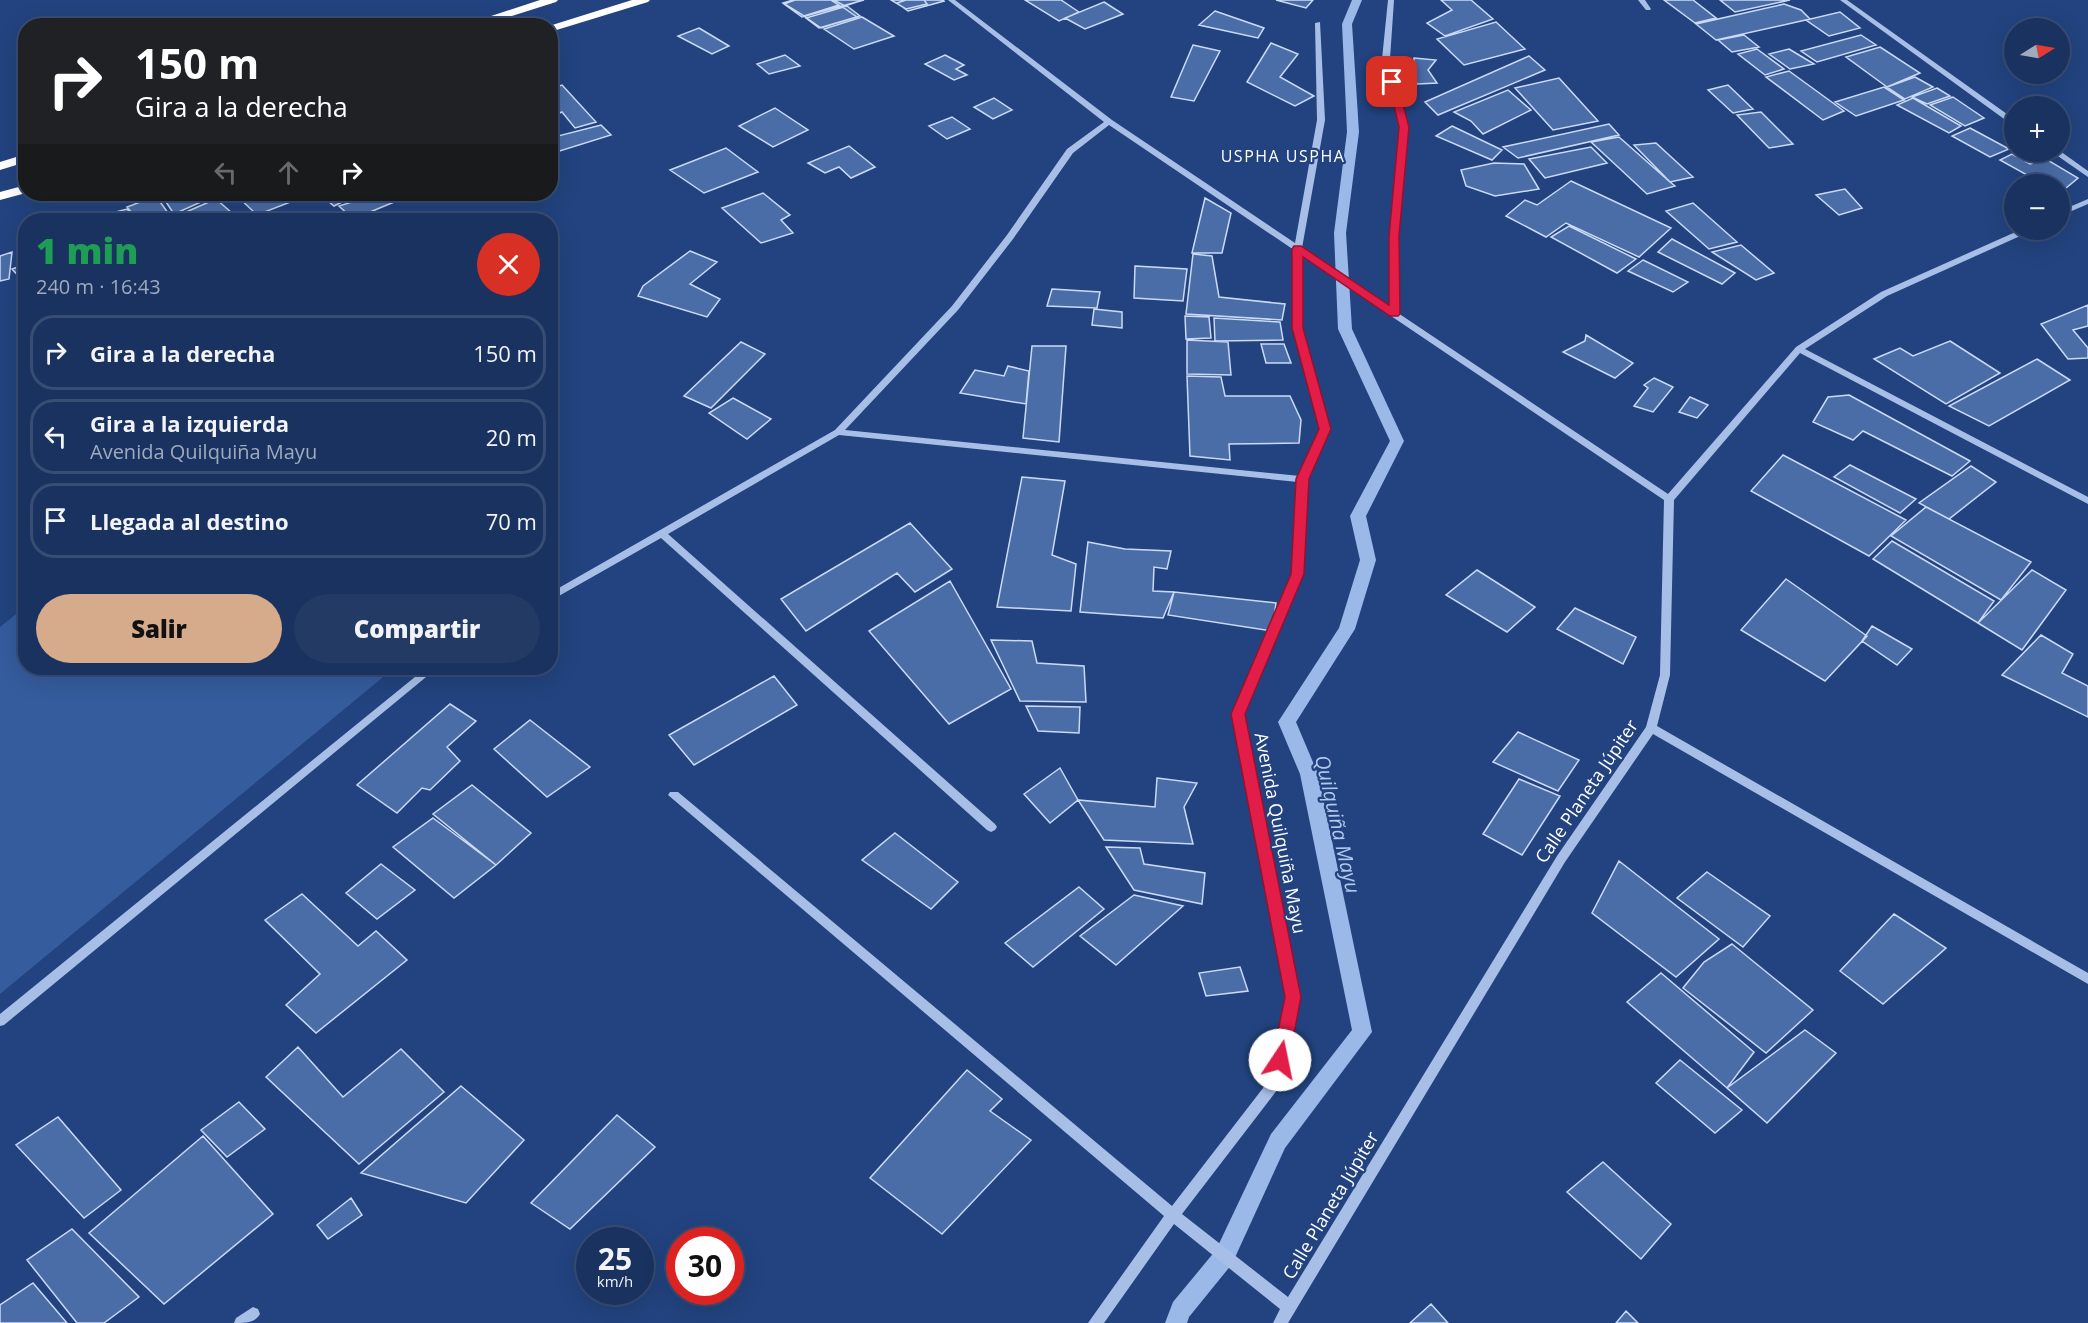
<!DOCTYPE html>
<html lang="es">
<meta charset="utf-8">
<style>
body{margin:0;font-family:"Open Sans",sans-serif;background:#233a65;color:#f1f3f6;height:100vh;display:flex;flex-direction:column;font-size:22px;white-space:nowrap}
*{box-sizing:border-box;margin:0}
p{font-size:20px;color:#9faabd}
.icon{flex:none;width:33px;height:33px;fill:none;stroke:currentColor;stroke-width:2;stroke-linecap:round;stroke-linejoin:round}
.map{position:relative;flex:1;overflow:hidden}
.sheet{position:absolute;left:18px;top:213px;width:540px;height:462px;display:flex;flex-direction:column;background:#1a325f;border-radius:24px;box-shadow:0 6px 24px #0002,0 0 0 2px #384d74}
.sheet>*{flex:none}
.top-card{position:absolute;left:18px;top:18px;width:540px;height:183px;border-radius:24px;box-shadow:0 6px 24px #0002,0 0 0 2px #384d74;background:#202124;color:#fff;overflow:hidden}
.needle{width:39px;rotate:79deg}
.buttons{position:absolute;left:2004px;top:18px;display:grid;gap:12px}
.buttons a{display:grid;place-items:center;width:66px;height:66px;border-radius:50%;background:#1a325f;box-shadow:0 6px 24px #0002,0 0 0 2px #384d74;font-size:30px}
.speed{position:absolute;left:576px;top:1227px;display:flex;gap:12px;font-size:30px;font-weight:700;text-align:center}
.speed>*{display:grid;place-content:center;width:78px;height:78px;border-radius:50%;background:#1a325f;box-shadow:0 6px 24px #0002,0 0 0 2px #384d74;line-height:1}
.speed small{font-size:15px;font-weight:400}
.speed .limit{border:9px solid #d22;background:#fff;color:#111}
.pin{position:absolute;display:grid;place-items:center;width:51px;height:51px;color:#fff;margin:-26px;border-radius:12px;box-shadow:0 3px 9px #0006}
.me{position:absolute;width:66px;margin:-33px;rotate:11deg;stroke-linejoin:round;filter:drop-shadow(0 0 4px #0008)}
.turn{display:flex;align-items:center;gap:21px;height:126px;padding:0 18px;font-size:27px}
.turn .icon{width:78px;height:78px;stroke-width:2.5}
.turn b{display:block;font-size:42px;line-height:51px}
.lanes{display:flex;align-items:center;height:57px;padding:0 18px;background:#0003;justify-content:center;gap:30px;direction:ltr}
.lanes .off{opacity:.35}
.round{display:grid;place-items:center;flex:none;width:63px;height:63px;border-radius:32px;background:#233a65}
.headline{display:flex;align-items:center;justify-content:space-between;height:102px;padding:0 18px}
h1{font-size:36px;font-weight:800;line-height:45px;color:#1e9e55}
.cta{display:flex;gap:12px;margin-top:auto;padding:12px 18px}
.cta a{flex:1;height:69px;border-radius:36px;background:#d6ab8b;color:#111;font-size:24px;font-weight:800;line-height:69px;text-align:center}
.cta a+a{background:#233a65;color:#f1f3f6}
ul{padding:0;list-style:none}
li{display:flex;align-items:center;gap:18px;height:75px;margin:0 12px 9px;padding:0 6px;border:3px solid #384d74;border-radius:24px}
li div{flex:1}
li b{display:block;font-size:22px}
li em{font-style:normal}
.map>svg:first-child{display:block}
.green{fill:#355c9d}
.lines{fill:none;stroke-linecap:round;stroke-linejoin:round}
.stream{fill:#9ab9e8;fill-rule:evenodd}
.building{fill:#4a6da8;stroke:#cadaf5;stroke-width:1.5}
.minor{fill:#a7bfe7;fill-rule:evenodd}
.highway{fill:#fff;fill-rule:evenodd}
.route{fill:#e11d48;stroke:#92132f;stroke-width:1.5}
.labels{text-anchor:middle;dominant-baseline:central;stroke-width:4.5;stroke-linejoin:round;paint-order:stroke}
.far-neighbourhood-label{font-size:16px;letter-spacing:1.5px;fill:#fff;stroke:#22437f}
.street-label{font-size:18px;fill:#fff;stroke:#22437f}
.water-label{font-size:20px;font-style:italic;fill:#b2c9ef;stroke:#22437f}
</style>
<div class="map">
<svg width="2088" height="1323" viewBox="0 0 2088 1323">
<rect width="100%" height="100%" fill="#22437f"/>
<!-- green -->
<path class="green" d="M25,607L26,668H394L0,994V627Z"/>
<g class="lines">
<!-- stream -->
<path class="stream" d="M1352,0H1362L1352,24L1359,132L1346,233L1352,329L1404,441L1366,516L1376,560L1355,629L1296,722L1318,774L1372,1032L1285,1148L1232,1264L1189,1317L1187,1323H1165L1173,1302L1216,1250L1271,1134L1352,1030L1300,774L1278,722L1339,628L1360,560L1350,516L1390,441L1338,329L1334,233L1347,132L1342,24Z"/>
</g>
<!-- building -->
<path class="building" d="M793,0H831L839,5L804,16L783,3Z
M795,0H864L802,17L784,4Z
M834,0H863L845,6Z
M891,0H924L927,4L906,9Z
M906,0H943L944,1L908,11L897,3Z
M1025,0H1061L1079,12L1059,21Z
M1276,0H1313L1306,8Z
M1441,0H1471L1493,19L1445,36L1427,23L1452,10Z
M1664,0H1693L1716,18L1695,23Z
M1720,0H1790L1735,12Z
M1104,2L1123,14L1085,29L1065,18Z
M1784,4L1801,10L1810,19L1716,40L1696,24Z
M841,6L857,17L821,28L804,16Z
M847,6L860,16L819,28L806,18Z
M1215,11L1264,28L1258,38L1199,25Z
M1840,12L1860,28L1829,36L1806,20Z
M862,17L894,36L854,49L824,29Z
M1496,22L1525,49L1464,65L1437,39Z
M699,28L729,46L712,54L678,36Z
M1744,35L1759,47L1732,52L1718,40Z
M1861,35L1876,45L1817,62L1801,51Z
M1271,43L1298,54L1280,77L1314,96L1295,106L1247,82Z
M1193,45L1220,51L1194,101L1171,97Z
M1880,47L1920,73L1887,87L1846,57Z
M1757,49L1784,69L1765,75L1738,54Z
M1789,49L1814,64L1790,69L1769,54Z
M785,55L800,66L769,74L757,64Z
M945,55L964,65L956,69L967,75L954,80L925,64Z
M1529,56L1545,70L1438,115L1425,102Z
M1414,58L1436,60L1428,70L1437,83L1417,84L1413,75Z
M1789,71L1844,111L1823,120L1766,77Z
M1915,77L1933,87L1905,99L1887,87Z
M1559,78L1598,121L1553,130L1515,88Z
M562,85L596,122L575,128L562,112L550,117V89Z
M1728,85L1753,109L1733,113L1708,90Z
M1884,87L1904,100L1856,116L1835,102Z
M1937,88L1950,96L1927,104L1912,97Z
M1508,90L1531,110L1483,134L1471,121L1454,112Z
M1953,97L1984,118L1965,126L1930,105Z
M994,98L1012,110L993,119L974,107Z
M1913,98L1961,126L1949,133L1897,105Z
M775,108L808,130L773,147L739,126Z
M1761,112L1793,144L1769,148L1737,115Z
M952,117L970,129L947,139L929,126Z
M1609,124L1619,135L1518,158L1503,147Z
M601,125L611,135L550,154V138Z
M1452,126L1502,150L1492,160L1436,136Z
M1970,128L2009,149L1990,157L1952,136Z
M1619,137L1670,182L1675,186L1647,194L1591,142Z
M1656,143L1693,177L1670,182L1634,145Z
M849,146L875,167L851,178L839,167L825,173L808,163Z
M1591,147L1607,163L1545,178L1529,159Z
M726,148L758,172L704,193L670,170Z
M2012,154L2030,164L2046,159L2078,178L2060,193V184H2043L2000,160Z
M1494,163L1524,164L1539,189L1495,196L1466,186L1461,170Z
M1571,181L1671,228L1639,257L1566,223L1546,237L1506,216L1525,200L1537,205Z
M1845,189L1862,208L1839,215L1816,195Z
M763,193L790,215L781,220L793,233L761,243L722,208Z
M169,194H200L208,199L174,214L162,196Z
M238,194H311L257,215L236,195Z
M324,194H358L334,206L321,195Z
M377,194H400L404,198L353,219L339,206Z
M156,196L173,220H138L127,207Z
M1205,198L1231,213L1222,253H1192Z
M216,199L240,220H174L172,218Z
M1693,203L1737,242L1709,249L1666,211Z
M127,209L136,220H84Z
M1569,226L1636,259L1617,273L1551,237Z
M1672,239L1735,273L1722,284L1658,252Z
M1741,245L1774,273L1756,280L1712,252Z
M690,251L717,262L690,284L720,299L707,317L638,296L643,286Z
M12,252L9,279L0,281V256Z
M1193,254L1212,256L1219,297L1285,304L1282,320L1186,314Z
M1643,260L1688,282L1673,292L1628,271Z
M26,264V284L12,269Z
M1135,266L1187,269L1183,301L1134,298Z
M1052,289L1100,292L1097,308L1047,306Z
M2088,305V326L2073,330L2088,348V358L2068,359L2041,324Z
M1094,309L1122,312V328L1092,325Z
M1185,316L1209,317L1211,338L1186,339Z
M1214,318L1280,322L1283,340L1215,341Z
M1586,335L1633,363L1615,378L1563,352L1585,341Z
M1187,340L1228,342L1231,375L1187,374Z
M1950,341L2000,373L1946,404L1874,359L1900,348L1913,356Z
M741,342L765,354L711,408L684,396Z
M1261,344H1284L1291,363H1266Z
M1032,346H1066L1059,442L1023,438Z
M2037,359L2070,380L1989,426L1949,406Z
M1008,366L1029,371L1026,404L960,393L975,370L1004,376Z
M1187,376L1221,377L1225,396H1290L1301,420L1299,443L1229,444L1230,460L1190,456Z
M1654,378L1673,387L1653,412L1634,406L1648,388L1644,385Z
M1849,395L1970,461L1952,476L1863,431L1853,440L1813,422L1828,397Z
M1690,397L1708,405L1697,418L1679,412Z
M733,398L771,419L747,439L709,413Z
M1783,455L1906,520L1869,556L1751,491Z
M1850,465L1916,499L1900,513L1834,477Z
M1971,466L1996,482L1949,519L1919,503Z
M1022,477L1065,481L1052,555L1076,564L1071,611L997,607Z
M1926,507L2031,562L2001,600L1891,536Z
M910,523L952,569L915,592L897,573L806,631L781,599Z
M1892,541L1994,601L1978,623L1873,559Z
M1088,542L1125,549L1171,551L1167,569L1154,567L1153,591L1174,592L1163,618L1080,612Z
M1477,570L1535,607L1507,632L1446,595Z
M2032,570L2066,590L2022,650L1978,623Z
M1786,579L1867,636L1825,681L1741,630Z
M950,581L1011,689L949,724L869,631Z
M1174,592L1276,603L1272,631L1168,615Z
M1575,608L1636,637L1623,664L1557,629Z
M1872,626L1912,649L1897,665L1862,641Z
M2041,635L2073,654L2062,673L2088,686V717L2002,675Z
M991,640L1032,641L1037,663L1084,666L1086,702L1020,701Z
M774,676L797,705L694,765L669,735Z
M450,704L476,721L447,747L460,761L430,790L422,788L397,813L357,785Z
M1026,706L1080,707L1079,733L1038,731Z
M530,720L590,767L547,797L494,749Z
M1518,732L1579,760L1558,791L1493,762Z
M1060,768L1078,800L1050,823L1024,794Z
M1157,778L1197,783L1184,807L1193,844L1104,840L1078,800L1155,807Z
M1519,779L1560,796L1522,855L1483,834Z
M472,785L531,833L496,865L433,814Z
M433,818L496,865L454,898L393,847Z
M895,833L958,882L931,909L862,860Z
M1106,847L1140,848L1144,864L1205,873L1202,904L1134,890Z
M1619,861L1719,939L1676,977L1592,913Z
M381,864L415,890L377,919L346,893Z
M1707,872L1770,916L1743,947L1677,898Z
M1079,887L1104,909L1033,967L1005,943Z
M302,894L358,946L376,931L407,960L316,1033L286,1005L320,974L265,920Z
M1134,895L1183,906L1116,965L1080,936Z
M1894,914L1946,948L1883,1004L1840,971Z
M1732,944L1813,1010L1766,1053L1683,988L1704,962Z
M1240,967L1248,991L1206,996L1199,973Z
M1661,973L1754,1052L1727,1088L1627,1002Z
M1805,1030L1836,1053L1767,1123L1727,1088Z
M298,1047L343,1097L401,1049L444,1092L359,1164L266,1077Z
M1680,1060L1742,1110L1715,1133L1656,1083Z
M967,1070L1002,1099L990,1111L1031,1140L942,1234L870,1178Z
M461,1086L524,1140L466,1203L361,1173Z
M239,1102L265,1129L227,1157L201,1130Z
M617,1115L655,1147L570,1229L531,1203Z
M58,1117L121,1190L84,1218L16,1145Z
M203,1136L273,1214L164,1304L89,1233Z
M1603,1162L1671,1224L1641,1259L1567,1192Z
M351,1198L362,1215L328,1239L317,1225Z
M72,1229L139,1297L104,1323H77L27,1260Z
M33,1283L67,1323H0V1305Z
M1431,1304L1448,1323H1410Z
M1626,1311L1638,1323H1616Z"/>
<g class="lines">
<!-- minor -->
<path class="minor" d="M948,0H955L1112,120L1295,243L1317,120L1315,23L1320,22L1325,120L1302,248L1390,307V236L1400,127L1382,59L1388,0H1394L1390,59L1408,127L1398,236V313L1668,494L1796,347L1881,292L2020,230H2030L2029,232L1887,296L1805,349L2088,497V504L1800,353L1674,500L1670,675L1657,726L2088,973V984L1653,734L1565,862L1288,1323H1273L1280,1309L1174,1224L1104,1323H1088L1164,1216L668,795L670,792H678L1172,1206L1270,1079L1287,997L1233,714L1292,574L1298,482L839,435L668,534L995,824L997,827L995,830L991,832L987,830L661,538L550,601V593L835,430L952,306L1007,235L1067,149L1104,122ZM1109,125L1294,250L1293,328L1320,429L1300,476L845,430L958,310L1013,239L1073,153ZM1302,256L1664,500L1660,675L1646,727L1557,856L1288,1297L1182,1214L1281,1085L1299,997L1243,714L1302,574L1308,479L1330,429L1301,328Z
M1638,0H1645L1651,9L1650,10H1646Z
M1840,0H1847L2014,119V124H2011Z
M2060,151L2088,171V177L2052,152Z
M2088,199V204L2060,216V211Z
M426,668H437L4,1025L0,1026V1014Z
M253,1307L258,1309L260,1314C255,1323 245,1323 234,1323L236,1318Z"/>
<!-- highway -->
<path class="highway" d="M540,0H558L556,2L481,26H461Z
M632,0H650L648,2L550,32L549,26Z
M26,154V162L0,170V162Z
M26,185V193L0,200V192Z"/>
</g>
<!-- route -->
<path class="route" d="M1388,80L1397,82L1409,127L1399,236L1400,314L1398,316H1390L1303,257V328L1331,429L1309,479L1304,574L1245,714L1301,997L1289,1060L1286,1065L1280,1067L1274,1065L1272,1060L1285,997L1231,714L1291,574L1296,479L1319,429L1292,328V249L1294,246H1301L1389,305V236L1399,127Z"/>
<g class="labels">
<!-- far-neighbourhood labels -->
<g class="far-neighbourhood-label">
<text x="1283" y="156">USPHA USPHA</text>
</g>
<!-- street labels -->
<g class="street-label">
<text transform="translate(1586 791) rotate(-56)">Calle Planeta Júpiter</text>
<text transform="translate(1281 833) rotate(79)">Avenida Quilquiña Mayu</text>
<text transform="translate(1330 1205) rotate(-59)">Calle Planeta Júpiter</text>
</g>
<!-- water labels -->
<g class="water-label">
<text transform="translate(1338 824) rotate(77)">Quilquiña Mayu</text>
</g>
</g>
</svg>
<div class="buttons">
<a><svg class="needle" viewBox="-14 -14 28 28"><path d="M0-13l5 13h-10z" fill="#e53935"/><path d="M0 13l5-13h-10z" fill="#9faabd"/></svg></a>
<a>+</a>
<a>−</a>
</div>
<div class="speed"><div>25<small>km/h</small></div><div class="limit">30</div></div>
<div class="pin" style="left:1392px;top:82px;background:#d93025"><svg class="icon" aria-label="arrive" viewBox="0 0 24 24"><path d="M6 21V4h12l-3 4 3 4H6"/></svg></div>
<svg class="me" style="left:1280px;top:1060px" viewBox="-20 -20 40 40"><circle r="19" fill="#fff"/><path d="M0-13L10 11 0 6-10 11z" fill="#e11d48"/></svg>
<div class="top-card">
<div class="turn"><svg class="icon" aria-label="right" viewBox="0 0 24 24"><path d="M7 20v-9h11M14 6l5 5-5 5"/></svg><div><b>150 m</b>Gira a la derecha</div></div>
<div class="lanes"><svg class="icon off" aria-label="left" viewBox="0 0 24 24"><path d="M17 20v-9H6M10 6l-5 5 5 5"/></svg><svg class="icon off" aria-label="ahead" viewBox="0 0 24 24"><path d="M12 20V5M6 11l6-6 6 6"/></svg><svg class="icon" aria-label="right" viewBox="0 0 24 24"><path d="M7 20v-9h11M14 6l5 5-5 5"/></svg></div>
</div>
<section class="sheet">
<div class="headline"><div><h1>1 min</h1><p>240 m · 16:43</p></div><a class="round" style="background:#d93025;color:#fff"><svg class="icon" aria-label="close" viewBox="0 0 24 24"><path d="M6 6l12 12M18 6L6 18"/></svg></a></div>
<ul>
<li><svg class="icon" aria-label="right" viewBox="0 0 24 24"><path d="M7 20v-9h11M14 6l5 5-5 5"/></svg><div><b>Gira a la derecha</b></div><em>150 m</em></li>
<li><svg class="icon" aria-label="left" viewBox="0 0 24 24"><path d="M17 20v-9H6M10 6l-5 5 5 5"/></svg><div><b>Gira a la izquierda</b><p>Avenida Quilquiña Mayu</p></div><em>20 m</em></li>
<li><svg class="icon" aria-label="arrive" viewBox="0 0 24 24"><path d="M6 21V4h12l-3 4 3 4H6"/></svg><div><b>Llegada al destino</b></div><em>70 m</em></li>
</ul>
<div class="cta"><a>Salir</a><a>Compartir</a></div>
</section>
</div>
